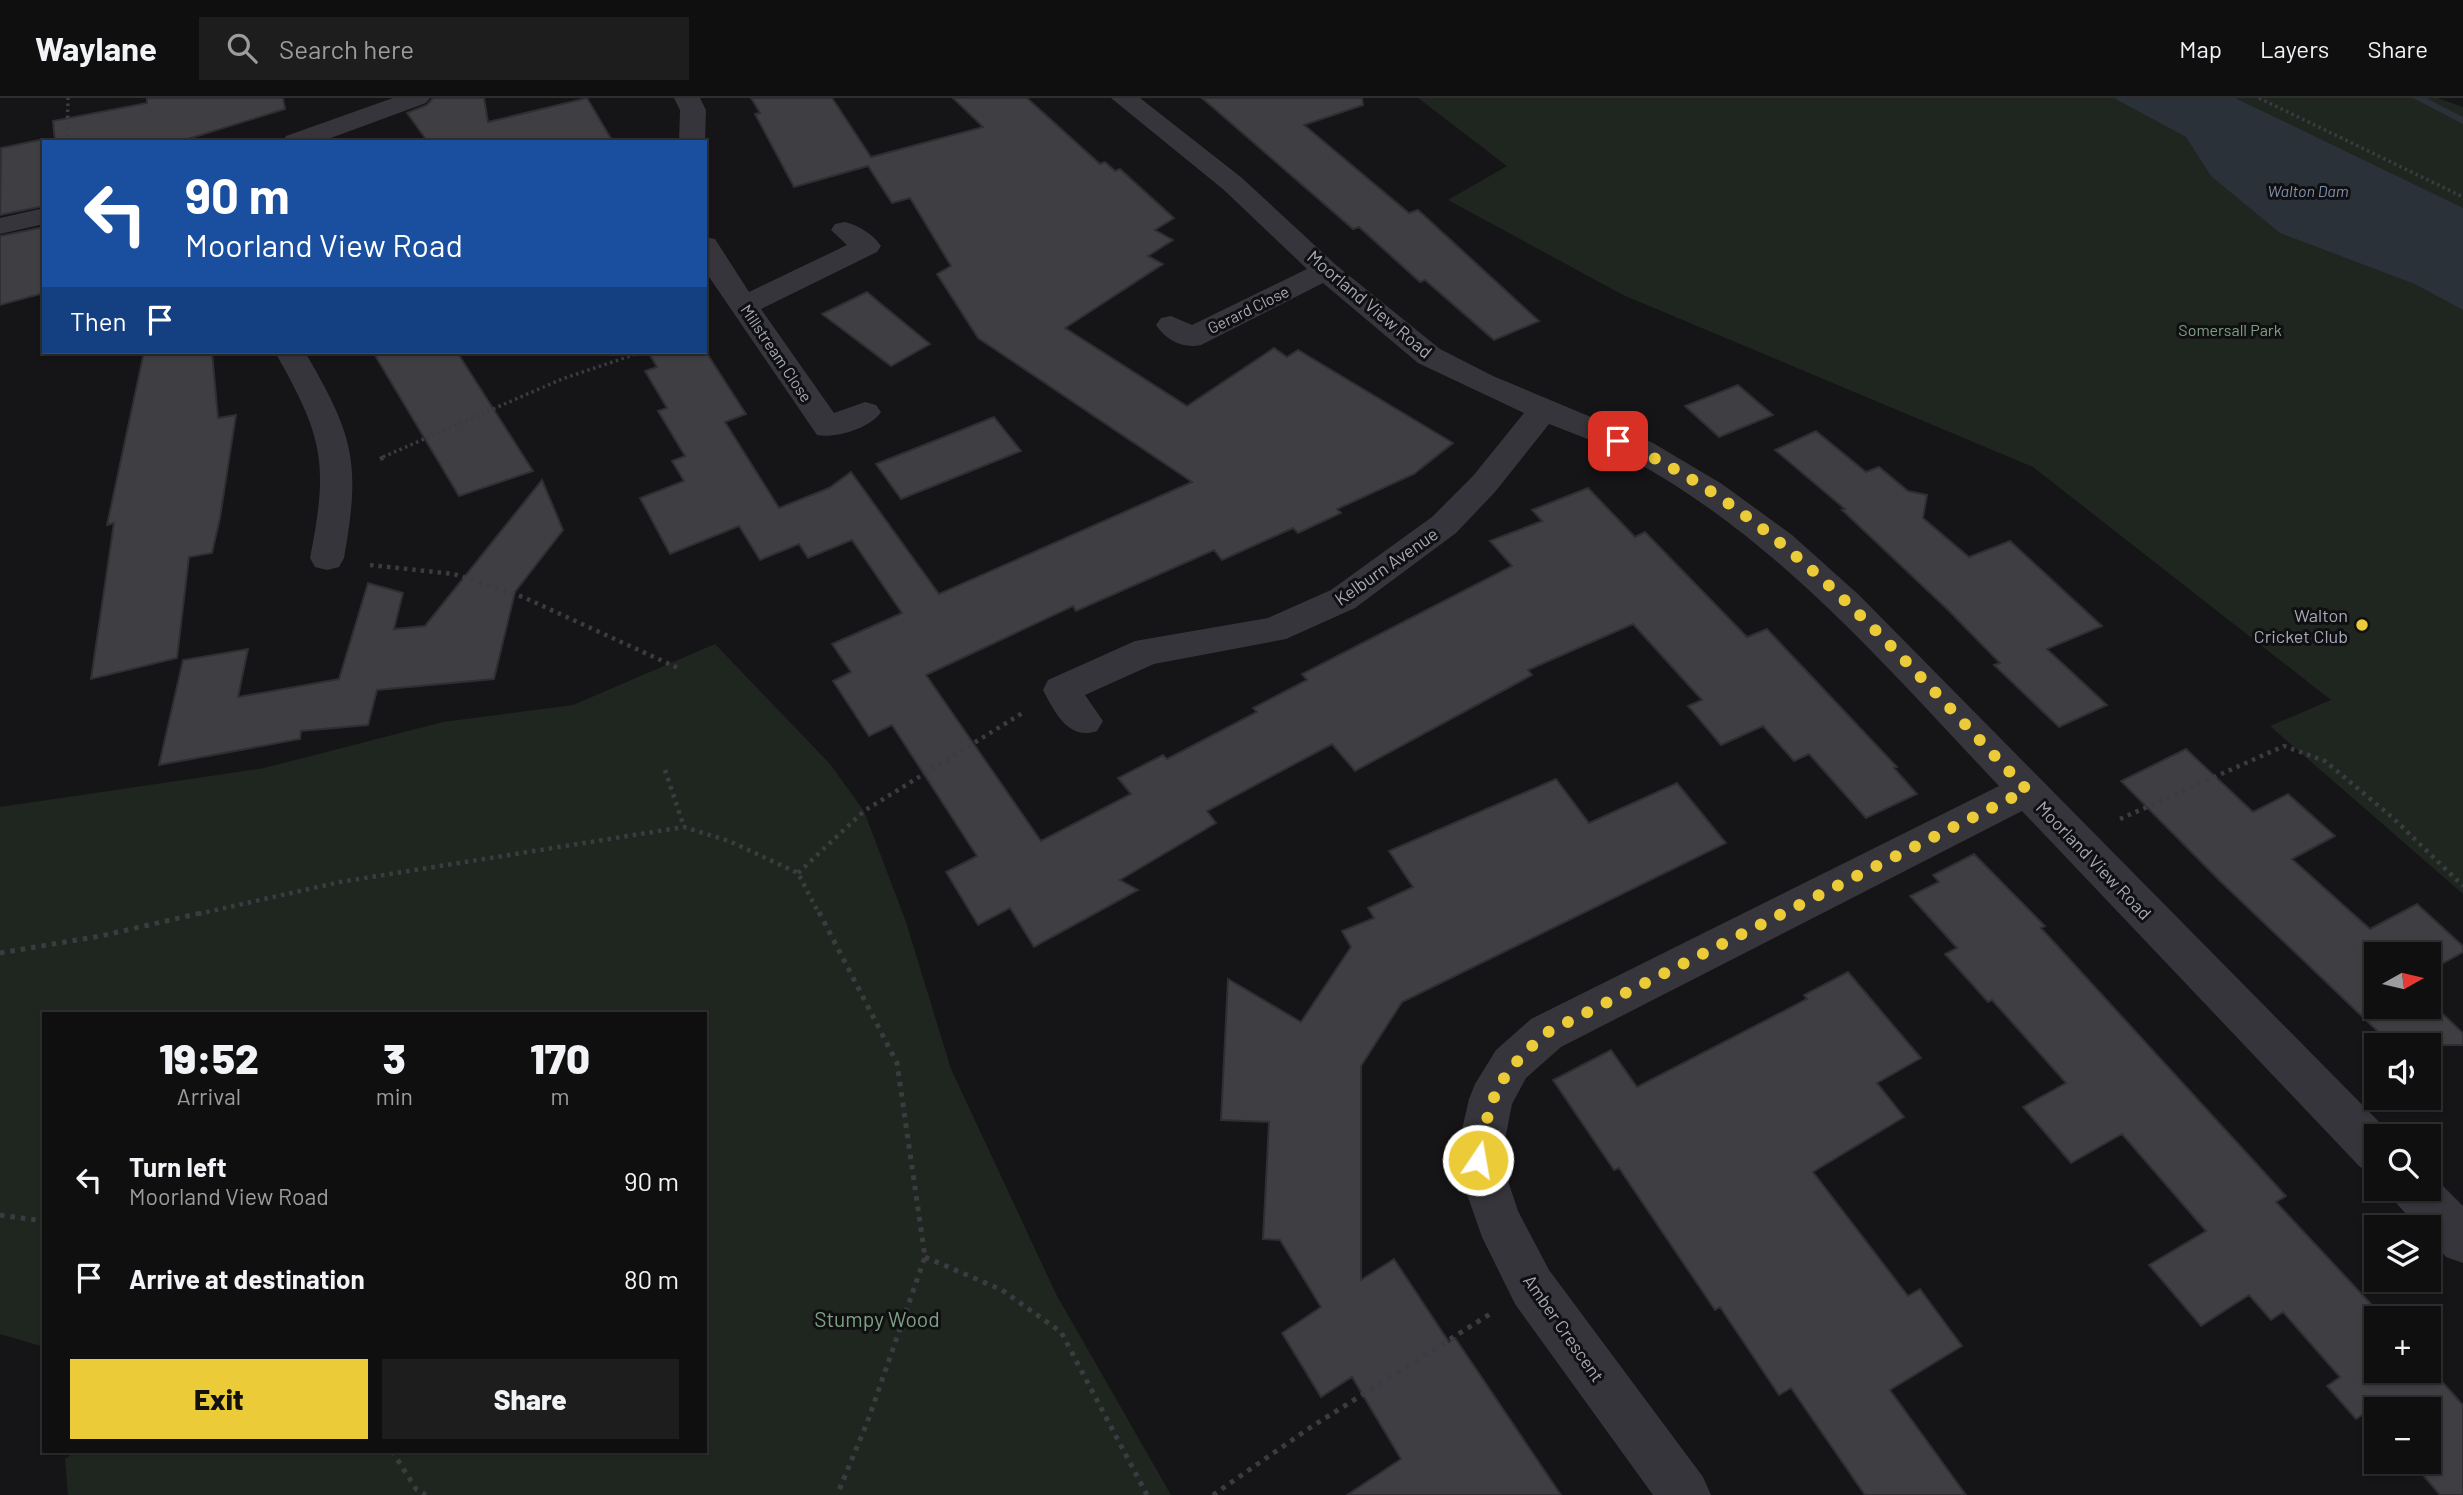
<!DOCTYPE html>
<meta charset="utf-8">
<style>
body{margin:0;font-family:Barlow,sans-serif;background:#1e1d1e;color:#f1f3f6;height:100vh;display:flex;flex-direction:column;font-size:26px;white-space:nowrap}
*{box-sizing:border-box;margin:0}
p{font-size:23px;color:#9c9c9f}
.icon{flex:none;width:38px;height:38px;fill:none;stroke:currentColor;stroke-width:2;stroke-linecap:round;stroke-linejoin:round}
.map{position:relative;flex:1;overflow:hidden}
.details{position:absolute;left:42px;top:914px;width:665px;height:441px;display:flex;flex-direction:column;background:#100f10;border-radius:0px;box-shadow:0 2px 5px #0004,0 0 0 2px #302f30}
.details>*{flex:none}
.top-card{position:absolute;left:42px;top:42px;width:665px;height:214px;border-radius:0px;box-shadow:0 2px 5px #0004,0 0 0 2px #302f30;background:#1a4fa0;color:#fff;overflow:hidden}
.needle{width:46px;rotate:82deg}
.controls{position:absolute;left:2364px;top:844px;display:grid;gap:14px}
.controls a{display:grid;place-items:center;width:77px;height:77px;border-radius:0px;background:#100f10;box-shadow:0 2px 5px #0004,0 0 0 2px #302f30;font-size:35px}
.pin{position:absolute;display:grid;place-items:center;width:60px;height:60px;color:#fff;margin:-30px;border-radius:14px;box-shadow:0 4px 10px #0006}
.me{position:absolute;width:77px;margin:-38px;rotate:12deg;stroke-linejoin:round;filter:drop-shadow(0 0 5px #0008)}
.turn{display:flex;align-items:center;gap:24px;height:147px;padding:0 28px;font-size:32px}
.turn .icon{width:91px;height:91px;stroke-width:2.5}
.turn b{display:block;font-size:49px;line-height:60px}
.then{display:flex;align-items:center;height:66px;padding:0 28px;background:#0003;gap:14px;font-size:26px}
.eta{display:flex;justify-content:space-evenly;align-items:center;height:119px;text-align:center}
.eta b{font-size:42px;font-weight:800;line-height:49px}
.cta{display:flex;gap:14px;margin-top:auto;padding:14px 28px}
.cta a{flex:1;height:80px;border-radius:0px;background:#ebcb37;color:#111;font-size:28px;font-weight:800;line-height:80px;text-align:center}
.cta a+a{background:#1e1d1e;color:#f1f3f6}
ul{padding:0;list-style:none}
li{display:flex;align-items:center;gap:21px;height:98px;padding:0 28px}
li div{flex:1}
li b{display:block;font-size:26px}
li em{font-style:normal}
header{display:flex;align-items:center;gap:42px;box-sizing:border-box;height:98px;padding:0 35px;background:#100f10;border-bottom:2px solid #302f30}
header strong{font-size:33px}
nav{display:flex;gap:38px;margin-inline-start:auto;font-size:24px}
.search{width:490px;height:63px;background:#1e1d1e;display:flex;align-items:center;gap:18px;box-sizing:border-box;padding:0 24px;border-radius:0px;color:#9c9c9f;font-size:26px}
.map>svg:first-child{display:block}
.green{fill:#1f2620}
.water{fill:#2b3139}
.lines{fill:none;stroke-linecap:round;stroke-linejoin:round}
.stream{fill:#2b3139;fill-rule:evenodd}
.building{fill:#3f3e43;stroke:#2f2e32;stroke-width:2}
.path-far2{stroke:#3b3c42;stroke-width:3.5;stroke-dasharray:2.5 3.5;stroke-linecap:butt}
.path-far1{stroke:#3b3c42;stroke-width:4.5;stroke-dasharray:3.5 5;stroke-linecap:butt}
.path{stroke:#3b3c42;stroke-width:5;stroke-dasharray:4.5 6;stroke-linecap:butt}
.minor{fill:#35353b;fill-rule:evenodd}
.route{stroke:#ebcb37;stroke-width:12;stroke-dasharray:0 21.6}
.poi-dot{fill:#ebcb37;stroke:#100f11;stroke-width:2.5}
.labels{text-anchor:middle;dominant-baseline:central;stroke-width:6;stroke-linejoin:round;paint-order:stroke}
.far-water-label{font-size:16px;font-style:italic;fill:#7e91b0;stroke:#100f11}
.far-street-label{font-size:16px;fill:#a6a9b6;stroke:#100f11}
.far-park-label{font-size:16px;fill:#7ea085;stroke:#100f11}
.street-label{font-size:18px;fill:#a6a9b6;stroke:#100f11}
.poi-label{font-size:18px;fill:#a6a9b6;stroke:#100f11;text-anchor:end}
.near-park-label{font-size:21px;fill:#7ea085;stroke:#100f11}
</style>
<header>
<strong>Waylane</strong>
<div class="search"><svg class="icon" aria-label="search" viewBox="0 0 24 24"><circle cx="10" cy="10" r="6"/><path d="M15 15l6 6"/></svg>Search here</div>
<nav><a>Map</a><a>Layers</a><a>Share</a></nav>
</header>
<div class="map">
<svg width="2463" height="1397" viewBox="0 0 2463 1397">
<rect width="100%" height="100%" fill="#151416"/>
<!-- green -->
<path class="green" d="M1418,0H2438L2463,9V796L2270,628L2331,602L2033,369L1623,197L1448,102L1507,68Z
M715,546L830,666L864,713L906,824L951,971L1056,1196L1171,1397H68L65,1361L75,1353H705V915H44V1249L0,1236V709L264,670L443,624L573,607Z"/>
<!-- water -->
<path class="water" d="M2114,0H2235L2463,110V212L2415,186L2280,135L2211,78L2186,39Z"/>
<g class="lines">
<!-- stream -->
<path class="stream" d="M2413,0H2426L2463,19V26Z"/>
</g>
<!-- building -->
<path class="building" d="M147,0H283L285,11L178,44H55L53,23L147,5Z
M433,0H484L488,24L587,0L613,44H428L407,15L427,7Z
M751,0H832L871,59L983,29L953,0H1027L1100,66L1105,64L1115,73L1120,71L1174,120L1155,132L1173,142L1148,158L1163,166L1065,230L1187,308L1274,250L1287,259L1298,252L1453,345L1414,376L1337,411L1341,415L1298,435L1293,430L1222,462L1214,452L1076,513L1073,508L926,577L1041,743L1131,696L1118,680L1163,657L1167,661L1257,614L1253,610L1307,582L1302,576L1512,468L1490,443L1542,423L1532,412L1588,390L1635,439L1645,434L1747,539L1767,531L1897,669L1894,670L1917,696L1866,720L1809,656L1794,663L1763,628L1721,647L1688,608L1702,602L1633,526L1528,572L1532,577L1355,673L1332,646L1207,713L1216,725L1120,782L1138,792L1034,849L1010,810L978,827L946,774L977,758L892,627L869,638L833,583L851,574L832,546L902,515L852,442L808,460L799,446L760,462L739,428L670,456L640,400L684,383L672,363L685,358L658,313L667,310L645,273L657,269L648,254H706L746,316L725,324L779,410L829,390L851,374L939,496L1192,384L978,240L937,176L951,168L910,100L892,105L868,68L794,89L755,16L760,15Z
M1202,0H1362L1363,7L1304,27L1409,115L1418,112L1539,223L1494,242L1425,182L1420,184L1359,129L1353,131Z
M44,41V108L0,117L1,50Z
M44,129V195L0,207V138Z
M867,194L880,205L930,246L891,268L822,216Z
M144,254H212L218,320L236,317L220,420L212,455L189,459L177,560L91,581L114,425L107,427Z
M373,254H457L533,373L459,398Z
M1738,287L1773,317L1719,339L1685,308Z
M994,319L1021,353L901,401L876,366Z
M1816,333L1866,374L1879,369L1908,393L1927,397L1923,420L1969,459L2010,443L2102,528L2047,551L2107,607L2059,629L1994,567L2000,565L1947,511L1842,412L1845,411L1775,352Z
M542,382L563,432L515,494L494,581L377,592L368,627L301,633L300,641L159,667L183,562L248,551L238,599L339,581L368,485L403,495L394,531L425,528Z
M2186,651L2253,714L2288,696L2335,738L2292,761L2370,831L2417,806L2463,848V854L2429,873V856H2376V908H2429V903L2463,935V947H2392L2220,783L2121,683Z
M1556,681L1589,725L1677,685L1726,745L1402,904L1361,968V1182L1394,1161L1449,1244L1455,1240L1561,1397H1347L1401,1361L1352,1279L1321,1299L1282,1235L1321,1209L1280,1142L1263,1141L1269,1024L1221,1022L1228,881L1301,924L1351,849L1342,833L1374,820L1368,810L1413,789L1389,753Z
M1974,756L2045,828L2041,830L2286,1098L2276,1104L2384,1220H2376V1272H2429V1269L2463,1307V1397H2440L2411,1363H2429V1311H2376V1325L2367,1314L2356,1321L2327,1288L2340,1279L2283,1214L2271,1222L2249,1197L2201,1228L2149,1167L2206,1133L2122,1036L2071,1065L2023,1009L2066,985L1992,902L1988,904L1945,856L1957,850L1910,798L1939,784L1933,777Z
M1848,874L1921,960L1877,985L1904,1019L1813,1074L1908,1198L1920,1191L1962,1248L1890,1292L1966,1397H1865L1791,1290L1779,1297L1720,1209L1715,1212L1619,1070L1614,1072L1553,982L1611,952L1637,989L1807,901L1804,897Z"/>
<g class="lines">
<!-- path-far2 -->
<path class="path-far2" d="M2259,0L2463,99
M67,44L68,0
M383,359L562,281L642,254"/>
<!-- path-far1 -->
<path class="path-far1" d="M380,361L387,358
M370,467L454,476L523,499L678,570
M665,672L684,729
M2120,721L2284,648L2325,663L2392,719L2463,788
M798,775L864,713L1024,614
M198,816L340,784L684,729L729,743L798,775L819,816"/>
<!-- path -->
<path class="path" d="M819,814L897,965L925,1159L867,1325L837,1397
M0,855L101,838L205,814
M0,1117L44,1123
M925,1159L1002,1192L1061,1234L1147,1397
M392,1353L416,1391L426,1397
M1213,1397L1308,1331L1490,1216"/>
<!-- minor -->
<path class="minor" d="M393,0H430L426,5L320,44H282L286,38Z
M674,0H700L706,12L705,44H679L680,12Z
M1111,0H1140L1242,80L1336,167L1440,251L1493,278L1653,345L1722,386L1792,437L1859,497L2392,1037L2376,1038V1075L2360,1069L2022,713L1561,949L1526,980L1512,1006L1501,1062L1518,1113L1549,1172L1703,1379L1711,1397H1653L1515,1206L1482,1139L1455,1062L1469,1001L1475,986L1496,952L1531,921L1999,688C1886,569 1778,441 1632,362C1606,347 1577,337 1549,326L1495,394L1456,435L1355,510L1286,541L1154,566L1085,597L1103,623L1097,633C1069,643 1055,615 1043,592L1048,582L1135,543L1268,520L1331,492L1432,419L1473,378L1524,315L1418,265L1323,185L1201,247C1183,251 1166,242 1156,227L1161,220L1171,218L1192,227L1307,171L1224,92Z
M44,110V126L0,136V120Z
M845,124C858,127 873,136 881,148L877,154L761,211L834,315L865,304L876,307L881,314C871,330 835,341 817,337L705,173V139L715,141L749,194L847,147L831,132L835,126Z
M275,254H305C354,338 361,364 344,460L339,469L327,472L315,469L310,460C329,364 323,339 275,254Z
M2429,1074L2463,1108V1165L2446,1159L2429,1140V1129H2418L2397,1106L2390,1090H2429Z"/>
</g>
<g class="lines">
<!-- route -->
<path class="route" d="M1478,1062C1492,995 1494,982 1546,935L2027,692C1905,565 1783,414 1618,343"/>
</g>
<!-- markers -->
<circle class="poi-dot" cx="2362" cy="527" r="7"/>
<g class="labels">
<!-- far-water labels -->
<g class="far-water-label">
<text x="2308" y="92">Walton Dam</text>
</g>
<!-- far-street labels -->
<g class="far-street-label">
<text transform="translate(1248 211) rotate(-26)">Gerard Close</text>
<text transform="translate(777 255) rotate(56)">Millstream Close</text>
</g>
<!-- far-park labels -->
<g class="far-park-label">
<text x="2230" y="231">Somersall Park</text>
</g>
<!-- street labels -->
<g class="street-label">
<text transform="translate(1370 206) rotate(40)">Moorland View Road</text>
<text transform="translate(1386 468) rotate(-35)">Kelburn Avenue</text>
<text transform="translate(2094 762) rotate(46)">Moorland View Road</text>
<text transform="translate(1564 1230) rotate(55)">Amber Crescent</text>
</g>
<!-- poi labels -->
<g class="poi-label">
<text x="2348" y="517">Walton<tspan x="2348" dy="21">Cricket Club</tspan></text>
</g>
<!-- near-park labels -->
<g class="near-park-label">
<text x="877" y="1220">Stumpy Wood</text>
</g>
</g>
</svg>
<div class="controls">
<a><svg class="needle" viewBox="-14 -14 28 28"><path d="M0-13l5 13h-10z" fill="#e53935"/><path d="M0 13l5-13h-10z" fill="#9c9c9f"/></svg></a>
<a><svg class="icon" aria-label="sound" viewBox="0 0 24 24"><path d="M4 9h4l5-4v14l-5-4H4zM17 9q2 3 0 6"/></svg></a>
<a><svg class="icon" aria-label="search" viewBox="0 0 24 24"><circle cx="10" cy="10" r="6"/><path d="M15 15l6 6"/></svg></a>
<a><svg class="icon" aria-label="layers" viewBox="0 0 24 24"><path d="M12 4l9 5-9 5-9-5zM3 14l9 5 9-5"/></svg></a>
<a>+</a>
<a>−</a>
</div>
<div class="pin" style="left:1618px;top:343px;background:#d93025"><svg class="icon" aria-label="arrive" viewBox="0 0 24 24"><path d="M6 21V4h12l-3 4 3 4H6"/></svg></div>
<svg class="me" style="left:1478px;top:1062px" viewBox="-20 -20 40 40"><circle r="17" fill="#ebcb37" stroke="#fff" stroke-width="3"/><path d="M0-11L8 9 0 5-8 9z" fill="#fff"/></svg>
<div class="top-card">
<div class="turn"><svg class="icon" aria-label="left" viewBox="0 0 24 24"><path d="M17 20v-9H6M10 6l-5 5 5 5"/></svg><div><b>90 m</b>Moorland View Road</div></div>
<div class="then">Then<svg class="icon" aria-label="arrive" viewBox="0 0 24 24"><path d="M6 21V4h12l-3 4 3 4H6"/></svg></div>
</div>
<section class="details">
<div class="eta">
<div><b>19:52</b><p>Arrival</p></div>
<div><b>3</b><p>min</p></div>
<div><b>170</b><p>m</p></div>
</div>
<ul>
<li><svg class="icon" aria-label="left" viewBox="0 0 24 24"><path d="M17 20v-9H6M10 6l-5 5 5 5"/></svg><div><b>Turn left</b><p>Moorland View Road</p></div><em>90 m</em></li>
<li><svg class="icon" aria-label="arrive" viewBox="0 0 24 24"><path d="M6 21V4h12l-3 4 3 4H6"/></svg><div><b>Arrive at destination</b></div><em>80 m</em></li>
</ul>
<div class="cta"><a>Exit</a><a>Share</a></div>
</section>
</div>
